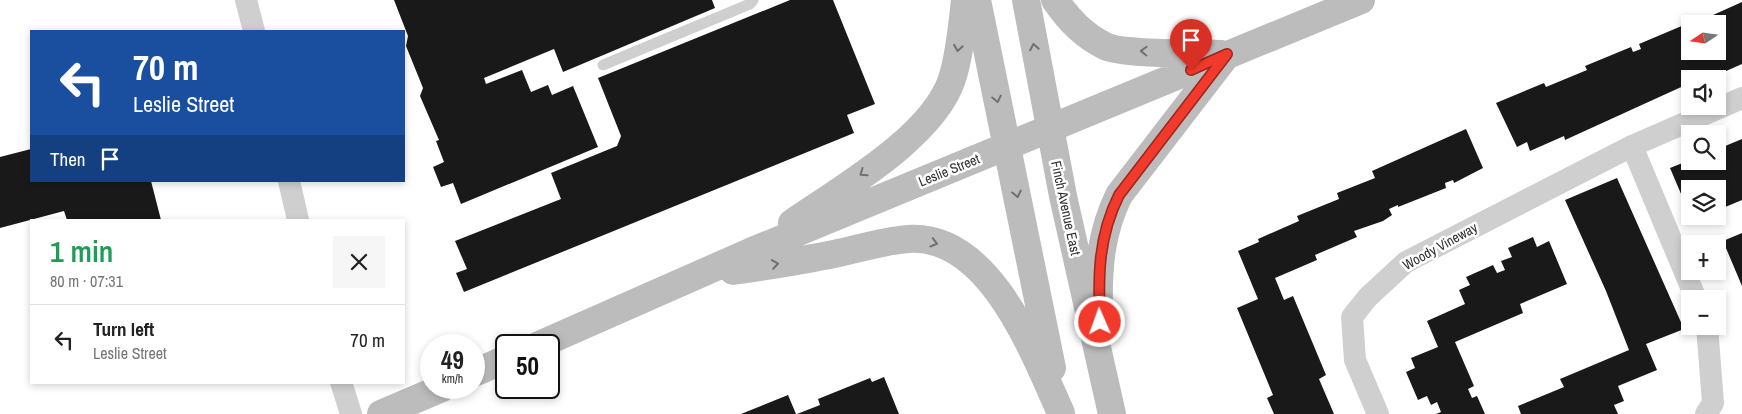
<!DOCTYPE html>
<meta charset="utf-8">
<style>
body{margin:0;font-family:"Archivo Narrow",sans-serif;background:#f6f6f6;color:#222;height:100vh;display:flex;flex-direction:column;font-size:19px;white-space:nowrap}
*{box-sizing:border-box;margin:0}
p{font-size:16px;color:#767676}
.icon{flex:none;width:28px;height:28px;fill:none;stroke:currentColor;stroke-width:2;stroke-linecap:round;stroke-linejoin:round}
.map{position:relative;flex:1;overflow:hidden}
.drawer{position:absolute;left:30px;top:219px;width:375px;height:165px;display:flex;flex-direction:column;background:#fff;border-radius:0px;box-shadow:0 2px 8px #0003}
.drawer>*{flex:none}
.top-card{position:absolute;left:30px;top:30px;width:375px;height:152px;border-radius:0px;box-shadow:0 2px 8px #0003;background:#1a4fa0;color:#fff;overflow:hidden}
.needle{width:32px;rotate:257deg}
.buttons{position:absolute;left:1681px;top:15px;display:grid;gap:10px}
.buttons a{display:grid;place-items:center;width:45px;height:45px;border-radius:0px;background:#fff;box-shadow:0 2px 8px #0003;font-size:25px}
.speed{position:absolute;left:420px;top:334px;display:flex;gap:10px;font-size:25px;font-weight:700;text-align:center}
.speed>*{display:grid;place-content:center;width:65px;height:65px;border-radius:50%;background:#fff;box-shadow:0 2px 8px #0003;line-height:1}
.speed small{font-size:12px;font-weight:400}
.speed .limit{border:2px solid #111;border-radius:8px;background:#fff;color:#111}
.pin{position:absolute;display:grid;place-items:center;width:42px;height:42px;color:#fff;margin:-51px -21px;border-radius:50% 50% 50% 0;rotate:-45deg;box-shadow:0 0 5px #0007}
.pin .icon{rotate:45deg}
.me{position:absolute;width:55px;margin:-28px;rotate:358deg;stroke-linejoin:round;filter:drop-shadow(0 0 4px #0008)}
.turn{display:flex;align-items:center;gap:18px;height:105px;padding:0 20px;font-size:22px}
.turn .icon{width:65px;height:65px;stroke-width:2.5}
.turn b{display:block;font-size:35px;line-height:42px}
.then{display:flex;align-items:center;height:48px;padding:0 20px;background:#0003;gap:10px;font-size:19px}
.round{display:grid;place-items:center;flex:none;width:52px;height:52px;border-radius:0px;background:#f6f6f6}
.summary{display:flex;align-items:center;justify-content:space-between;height:85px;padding:0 20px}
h1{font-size:30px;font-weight:600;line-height:38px;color:#1e9e55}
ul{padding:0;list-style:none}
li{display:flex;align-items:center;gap:15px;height:70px;padding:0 20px;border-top:1px solid #e0e0e0}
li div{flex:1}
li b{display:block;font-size:19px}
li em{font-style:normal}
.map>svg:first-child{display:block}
.building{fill:#191919}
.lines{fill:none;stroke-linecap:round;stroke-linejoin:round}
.lane{stroke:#cfcfcf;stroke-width:11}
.street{stroke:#cfcfcf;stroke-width:22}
.secondary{stroke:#bcbcbc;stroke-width:28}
.oneway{stroke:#707070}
.route-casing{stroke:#9d261d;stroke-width:12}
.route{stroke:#f13a2c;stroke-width:9}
.labels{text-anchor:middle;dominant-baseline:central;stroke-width:5;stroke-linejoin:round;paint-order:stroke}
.street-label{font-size:14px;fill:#323232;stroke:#fff}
</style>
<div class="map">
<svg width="1742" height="414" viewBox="0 0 1742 414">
<rect width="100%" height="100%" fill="#fff"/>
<!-- building -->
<path class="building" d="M394,0H712L715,8L563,72L554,49L484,78L486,84L522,70L531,92L548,85L552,95L573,86L598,147L461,204L453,183L441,187L433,167L444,162L436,141L439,140L420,96L423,88L406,46L408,36Z
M790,0H833L875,104L847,115L854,133L464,292L456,273L467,269L455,241L561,199L551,173L617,146L621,136L598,78Z
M1742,2V64L1708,79H1690V83L1565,140L1564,136L1530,151L1527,142L1517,147L1496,103L1544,83L1546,87L1587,70L1585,66L1631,47L1633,52L1641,49L1639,44L1684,25H1690V51H1718V24H1693Z
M1466,129L1483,168L1454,183L1453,180L1445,183L1446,188L1398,207V205L1389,209L1392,215L1383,221L1354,231L1357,237L1315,255L1317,260L1275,278L1284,300L1293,296L1326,375L1319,379L1334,414H1274L1267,398L1273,395L1237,308L1258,299L1238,251L1259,242L1258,239L1299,221L1297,216L1339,199L1337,193L1375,178L1372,171Z
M1742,139V200L1718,210V189H1690V215L1670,168L1690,160L1718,161V149Z
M31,149V181H151L161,220H67L64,211L0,228V157Z
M1617,178L1684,329L1646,344L1657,370L1618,386L1624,401L1614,405L1618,414H1521L1518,406L1564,387L1560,379L1629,350L1606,291L1565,200Z
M1742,233V286L1723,241Z
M1533,237L1537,247L1549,241L1567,284L1520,304L1523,313L1455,342L1474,386L1468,389L1472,398L1477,396L1485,414H1436L1441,412L1437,402L1431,405L1427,396L1418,400L1406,372L1415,368L1411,358L1438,347L1427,321L1465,304L1459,290L1470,285L1466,277L1493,265L1497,273L1505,270L1501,261L1512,257L1508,248Z
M884,377L899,414H797L820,405L818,399L870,378L872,382Z
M788,395L796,414H741Z"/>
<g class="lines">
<!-- lane -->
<path class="lane" d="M603,65L750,4L753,0"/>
<!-- street -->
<path class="street" d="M246,0L254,31
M1632,146L1696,299
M289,181L298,220
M341,382L351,414
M1378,414L1355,360L1352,317L1368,297L1406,262L1632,146L1742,98
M1706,414L1713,403L1707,326"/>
<!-- secondary -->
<path class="secondary" d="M977,0L1052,368
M1026,0L1063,196L1112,414
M1055,0C1069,20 1083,35 1105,46C1123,55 1197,53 1221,54
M792,223C841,189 933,137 952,79C960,54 962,26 965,0
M733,271C766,266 800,261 834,254C858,249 883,241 908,239C990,233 1034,354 1061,413
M1099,308C1098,267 1101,232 1119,195L1226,56
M539,345L750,252L1361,0
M474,373L506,359
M381,414L442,388"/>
</g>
<!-- one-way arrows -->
<defs><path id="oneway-chevron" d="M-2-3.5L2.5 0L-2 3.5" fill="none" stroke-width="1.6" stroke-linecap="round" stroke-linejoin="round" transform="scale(1.25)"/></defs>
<g class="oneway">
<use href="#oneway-chevron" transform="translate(1034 47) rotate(-100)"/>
<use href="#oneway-chevron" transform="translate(958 48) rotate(99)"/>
<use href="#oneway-chevron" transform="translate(1144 51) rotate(-178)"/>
<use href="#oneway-chevron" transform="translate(997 99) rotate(78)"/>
<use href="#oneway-chevron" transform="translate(863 173) rotate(145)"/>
<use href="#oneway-chevron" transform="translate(1017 194) rotate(78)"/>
<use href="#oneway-chevron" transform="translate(934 243) rotate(16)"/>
<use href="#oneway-chevron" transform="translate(775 264) rotate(-9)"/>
</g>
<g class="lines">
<defs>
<path id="route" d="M1100,322C1098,277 1098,237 1119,195L1227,54L1191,70"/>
</defs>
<!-- route casing -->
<use href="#route" class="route-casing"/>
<!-- route -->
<use href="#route" class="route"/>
</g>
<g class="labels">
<!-- street labels -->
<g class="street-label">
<text transform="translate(949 170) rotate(-22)">Leslie Street</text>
<text transform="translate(1066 208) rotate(78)">Finch Avenue East</text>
<text transform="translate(1440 246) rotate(-29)">Woody Vineway</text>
</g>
</g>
</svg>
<div class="buttons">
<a><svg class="needle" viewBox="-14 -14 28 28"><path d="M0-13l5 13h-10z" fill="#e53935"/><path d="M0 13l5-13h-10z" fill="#767676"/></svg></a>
<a><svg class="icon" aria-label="sound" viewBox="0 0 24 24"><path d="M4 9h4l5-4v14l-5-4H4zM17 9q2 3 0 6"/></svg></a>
<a><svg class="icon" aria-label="search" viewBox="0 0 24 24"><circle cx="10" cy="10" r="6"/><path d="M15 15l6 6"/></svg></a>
<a><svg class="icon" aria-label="layers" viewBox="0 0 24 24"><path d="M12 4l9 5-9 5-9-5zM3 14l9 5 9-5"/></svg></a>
<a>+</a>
<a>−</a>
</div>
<div class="speed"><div>49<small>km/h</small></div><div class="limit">50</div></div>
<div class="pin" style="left:1191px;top:70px;background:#d93025"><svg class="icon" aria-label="arrive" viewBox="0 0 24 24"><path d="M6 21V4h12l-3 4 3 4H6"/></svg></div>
<svg class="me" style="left:1100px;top:322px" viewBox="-20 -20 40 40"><circle r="17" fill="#f13a2c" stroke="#fff" stroke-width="3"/><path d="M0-11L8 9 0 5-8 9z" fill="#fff"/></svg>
<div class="top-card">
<div class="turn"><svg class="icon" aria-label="left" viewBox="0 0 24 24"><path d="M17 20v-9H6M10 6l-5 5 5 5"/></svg><div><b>70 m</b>Leslie Street</div></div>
<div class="then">Then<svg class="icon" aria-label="arrive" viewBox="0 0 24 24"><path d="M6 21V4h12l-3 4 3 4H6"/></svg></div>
</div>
<section class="drawer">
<div class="summary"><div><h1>1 min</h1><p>80 m · 07:31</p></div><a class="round"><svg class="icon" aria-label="close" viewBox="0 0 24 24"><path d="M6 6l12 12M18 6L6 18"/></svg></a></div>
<ul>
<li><svg class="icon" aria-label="left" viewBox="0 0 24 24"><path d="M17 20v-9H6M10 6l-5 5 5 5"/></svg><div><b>Turn left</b><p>Leslie Street</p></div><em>70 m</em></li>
</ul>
</section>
</div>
